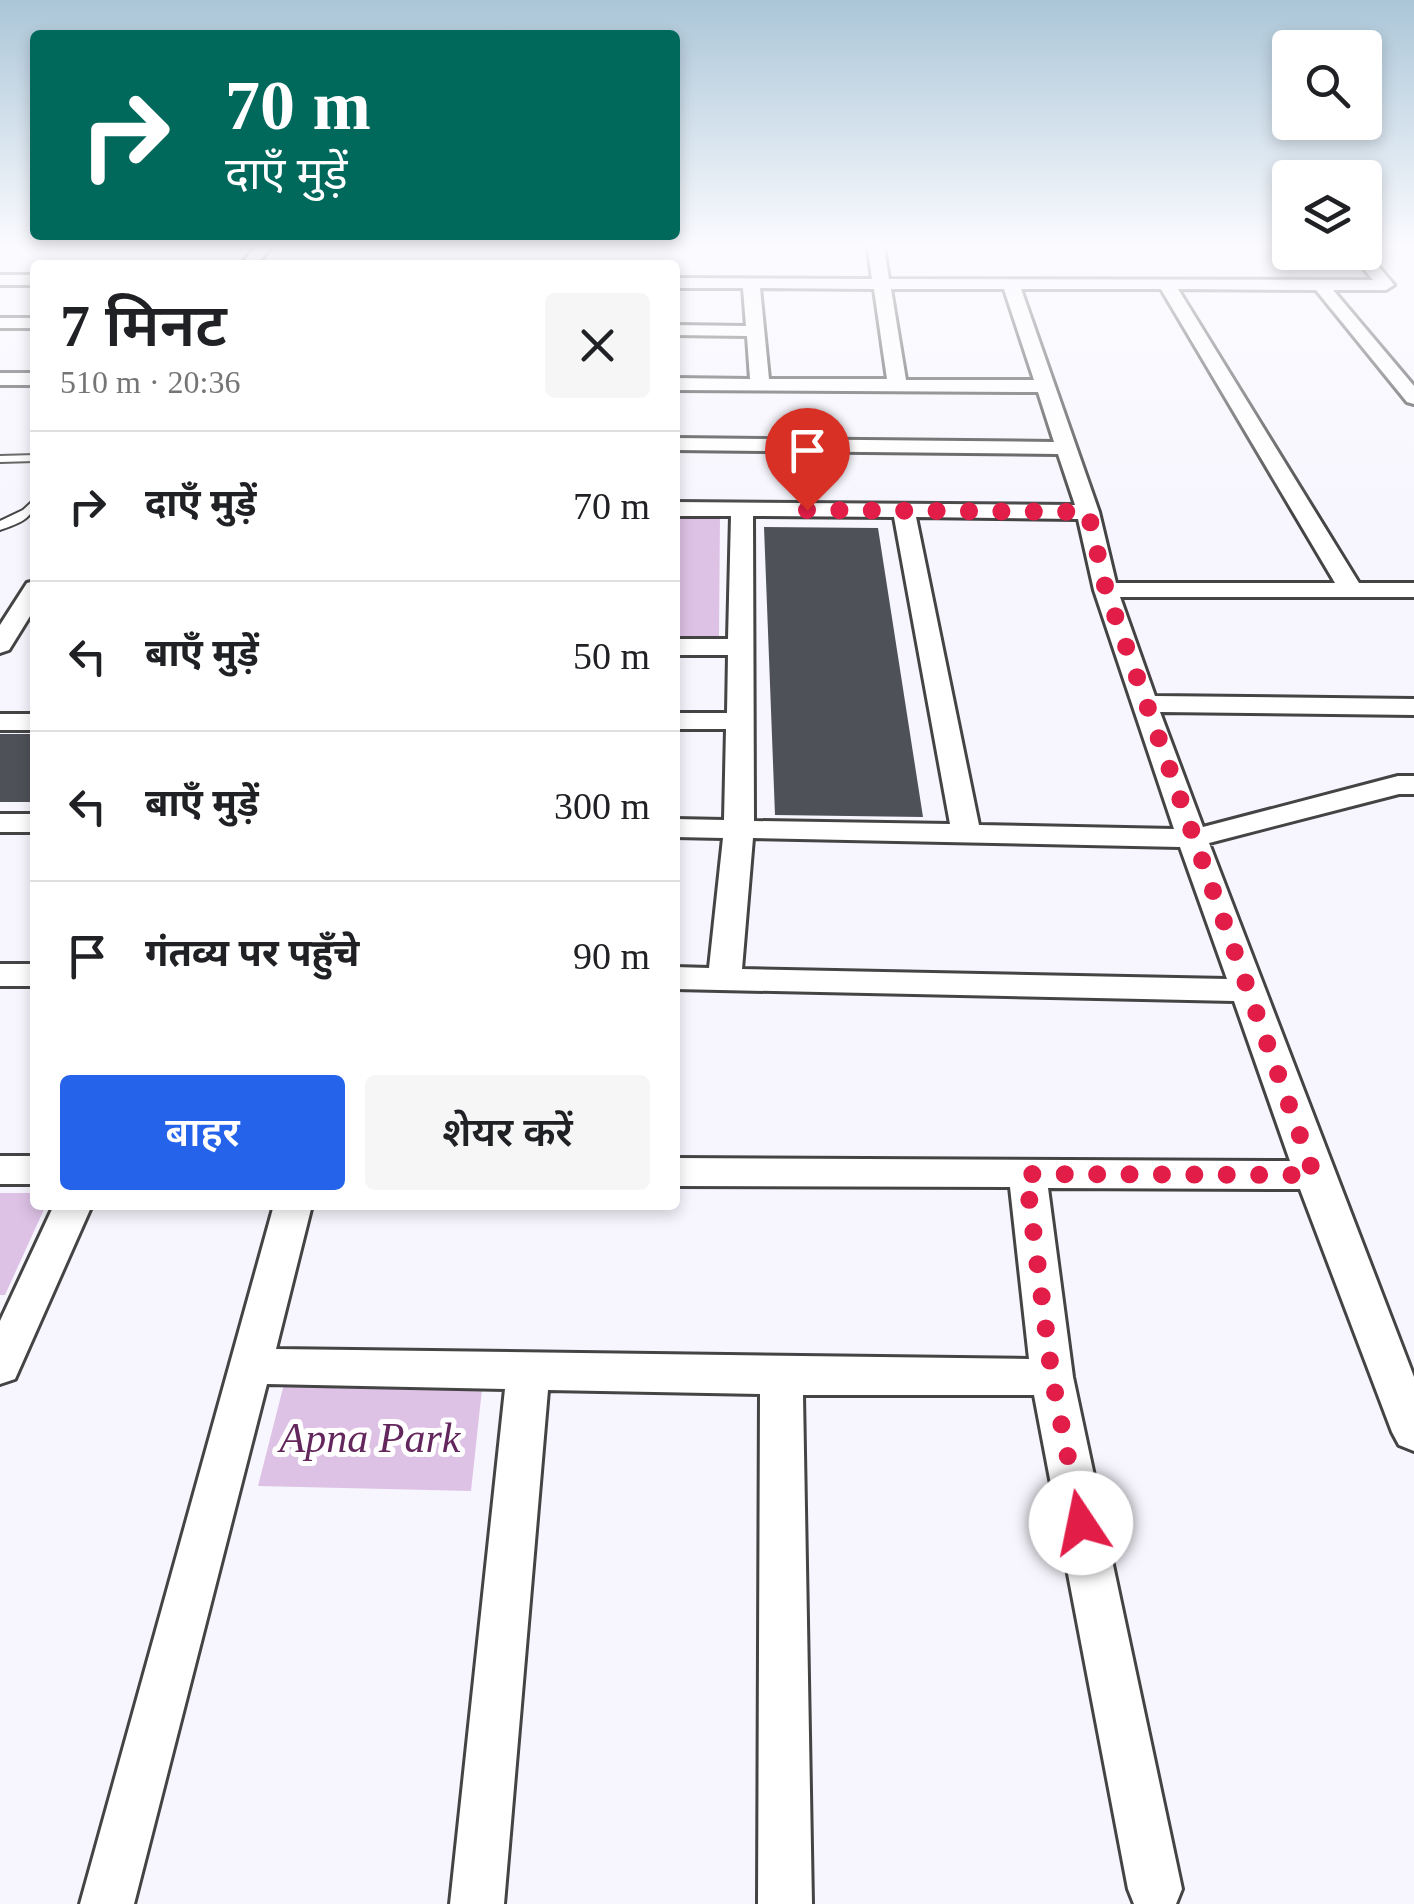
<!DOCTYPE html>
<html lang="hi">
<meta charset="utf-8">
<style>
body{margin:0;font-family:"Times New Roman","Noto Sans Devanagari",serif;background:#f6f6f6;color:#202124;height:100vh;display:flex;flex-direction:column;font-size:38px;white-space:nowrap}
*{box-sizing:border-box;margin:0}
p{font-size:32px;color:#757577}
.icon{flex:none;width:55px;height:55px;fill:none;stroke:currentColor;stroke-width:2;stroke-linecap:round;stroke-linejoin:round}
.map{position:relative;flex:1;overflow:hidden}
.side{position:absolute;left:30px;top:260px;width:650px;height:950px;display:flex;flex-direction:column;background:#fff;border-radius:10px;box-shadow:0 5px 15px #0003}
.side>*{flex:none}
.top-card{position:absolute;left:30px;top:30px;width:650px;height:210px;border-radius:10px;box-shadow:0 5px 15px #0003;background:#00695c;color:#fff;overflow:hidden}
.fabs{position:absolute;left:1272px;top:30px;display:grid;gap:20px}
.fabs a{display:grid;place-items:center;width:110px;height:110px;border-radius:10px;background:#fff;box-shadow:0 5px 15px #0003;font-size:50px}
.pin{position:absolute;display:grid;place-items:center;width:85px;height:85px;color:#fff;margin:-102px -42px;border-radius:50% 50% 50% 0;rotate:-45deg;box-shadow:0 0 10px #0007}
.pin .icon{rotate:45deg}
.me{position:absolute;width:110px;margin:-55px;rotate:349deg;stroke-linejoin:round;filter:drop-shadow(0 0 8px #0008)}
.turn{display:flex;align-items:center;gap:35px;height:210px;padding:0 30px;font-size:45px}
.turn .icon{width:130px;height:130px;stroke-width:2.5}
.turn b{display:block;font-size:70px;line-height:85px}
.round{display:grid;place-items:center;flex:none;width:105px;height:105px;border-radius:10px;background:#f6f6f6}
.overview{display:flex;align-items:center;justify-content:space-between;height:170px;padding:0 30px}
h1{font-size:60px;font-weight:600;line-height:75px}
.cta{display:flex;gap:20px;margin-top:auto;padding:20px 30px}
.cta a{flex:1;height:115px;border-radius:10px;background:#2563eb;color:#fff;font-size:40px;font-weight:600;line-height:115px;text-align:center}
.cta a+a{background:#f6f6f6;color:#202124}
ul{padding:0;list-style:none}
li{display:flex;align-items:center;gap:30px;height:150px;padding:0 30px;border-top:2px solid #e0e0e0}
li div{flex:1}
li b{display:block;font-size:38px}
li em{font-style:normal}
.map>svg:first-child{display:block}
.green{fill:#dec2e6}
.building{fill:#4e5158}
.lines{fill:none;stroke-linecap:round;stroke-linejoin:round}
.lane-casing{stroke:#444;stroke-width:4}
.street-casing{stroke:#444;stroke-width:6}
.lane{fill:#fff;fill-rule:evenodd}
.street{fill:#fff;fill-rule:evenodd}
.route{stroke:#e11d48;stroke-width:18;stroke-dasharray:0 32.4}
.labels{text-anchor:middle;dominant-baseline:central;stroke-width:10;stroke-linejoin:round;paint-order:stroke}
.near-park-label{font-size:42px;font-style:italic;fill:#63275d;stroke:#fff}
</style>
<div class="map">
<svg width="1414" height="1904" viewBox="0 0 1414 1904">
<rect width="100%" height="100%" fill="#f7f6fe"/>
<!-- green -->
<path class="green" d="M675,518H720L719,637H675Z
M0,1193H35V1205H46L5,1295H0Z
M284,1384L482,1389L471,1491L258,1486Z"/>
<!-- building -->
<path class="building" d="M764,527L878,528L923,817L775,815Z
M0,734H35V802H0Z"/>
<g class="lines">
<defs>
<path id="lane" d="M35,455V461L0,462V456Z
M35,499C35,519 17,524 0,530V521L23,510Z"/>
<path id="street" d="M254,248H270L257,265H241Z
M868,248H884L889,279L1373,280L1350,252L1365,250L1394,285L1386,290H1333L1414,386V404L1407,402L1316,290L1178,289L1359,583H1414V597H1120L1155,696L1414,699V715L1160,712L1203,827L1398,776H1414V794H1399L1209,843L1414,1377V1451L1399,1445L1392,1432L1300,1189L1048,1188L1073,1377L1182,1889L1176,1904H1134L1128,1889L1034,1395H803L812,1904H758L760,1394L548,1390L504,1904H450L505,1389L267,1384L134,1904H80L274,1205H312L276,1349L1029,1359L1010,1187L675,1186V1158L1290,1161L1234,1001L675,989V967L709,968L723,838L675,837V819L724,820L726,729H675V713H727L728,655H675V639H728L731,516H675V502L1075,505L1058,454L675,450V438L1054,442L1038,392L675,390V378L750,379L747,336L675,335V325L746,326L743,288H675V278L872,279ZM760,288L874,289L887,379H769ZM891,289H1004L1034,380H906ZM1021,289H1161L1335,583H1116L1099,512ZM753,516L894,517L950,824L754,821ZM916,517L1078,519L1094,590L1174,829L979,825ZM753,838L1180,847L1227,979L742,969Z
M0,275H35V285H0Z
M0,318H35V328H0Z
M0,373H35V385H0Z
M35,581V608L9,650L0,653V625L27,583Z
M0,714H35V730H0Z
M0,814H35V832H0Z
M0,964H35V986H0Z
M0,1156H35V1184H0Z
M54,1205H92L15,1379L0,1384V1321Z"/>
</defs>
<!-- lane casing -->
<use href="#lane" class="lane-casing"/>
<!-- street casing -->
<use href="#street" class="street-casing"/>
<!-- lane -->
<use href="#lane" class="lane"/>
<!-- street -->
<use href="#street" class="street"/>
</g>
<!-- sky -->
<linearGradient id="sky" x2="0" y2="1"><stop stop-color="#abc6d8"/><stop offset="0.48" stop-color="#fbfbff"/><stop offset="1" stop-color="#fbfbff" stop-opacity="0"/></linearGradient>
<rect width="1414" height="514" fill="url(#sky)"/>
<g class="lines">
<!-- route -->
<path class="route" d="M807,510L1088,512L1106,590L1314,1175L1026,1174L1052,1377L1081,1523"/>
</g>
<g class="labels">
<!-- near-park labels -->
<g class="near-park-label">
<text x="370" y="1438">Apna Park</text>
</g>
</g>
</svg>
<div class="fabs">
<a><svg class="icon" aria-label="search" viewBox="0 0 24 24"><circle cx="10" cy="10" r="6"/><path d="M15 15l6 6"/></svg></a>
<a><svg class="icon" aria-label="layers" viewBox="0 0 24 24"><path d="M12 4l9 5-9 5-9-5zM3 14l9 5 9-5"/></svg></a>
</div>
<div class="pin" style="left:807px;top:510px;background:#d93025"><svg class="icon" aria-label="arrive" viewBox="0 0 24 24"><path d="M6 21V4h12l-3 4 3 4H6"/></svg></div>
<svg class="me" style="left:1081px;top:1523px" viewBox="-20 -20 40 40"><circle r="19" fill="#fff"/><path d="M0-13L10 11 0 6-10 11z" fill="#e11d48"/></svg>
<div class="top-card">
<div class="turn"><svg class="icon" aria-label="right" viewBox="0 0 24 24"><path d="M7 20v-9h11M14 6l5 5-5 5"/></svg><div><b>70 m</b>दाएँ मुड़ें</div></div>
</div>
<section class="side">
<div class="overview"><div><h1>7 मिनट</h1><p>510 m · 20:36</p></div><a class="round"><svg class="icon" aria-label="close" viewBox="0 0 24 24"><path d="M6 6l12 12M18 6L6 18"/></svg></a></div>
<ul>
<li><svg class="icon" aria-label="right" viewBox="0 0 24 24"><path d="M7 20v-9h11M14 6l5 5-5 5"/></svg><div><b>दाएँ मुड़ें</b></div><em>70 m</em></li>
<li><svg class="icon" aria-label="left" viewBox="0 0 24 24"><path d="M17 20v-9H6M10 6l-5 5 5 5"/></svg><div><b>बाएँ मुड़ें</b></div><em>50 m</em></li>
<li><svg class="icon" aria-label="left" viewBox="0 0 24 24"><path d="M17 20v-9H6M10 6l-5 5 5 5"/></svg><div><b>बाएँ मुड़ें</b></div><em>300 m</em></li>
<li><svg class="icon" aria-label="arrive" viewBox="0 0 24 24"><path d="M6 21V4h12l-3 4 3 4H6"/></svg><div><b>गंतव्य पर पहुँचे</b></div><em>90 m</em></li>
</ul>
<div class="cta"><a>बाहर</a><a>शेयर करें</a></div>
</section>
</div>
